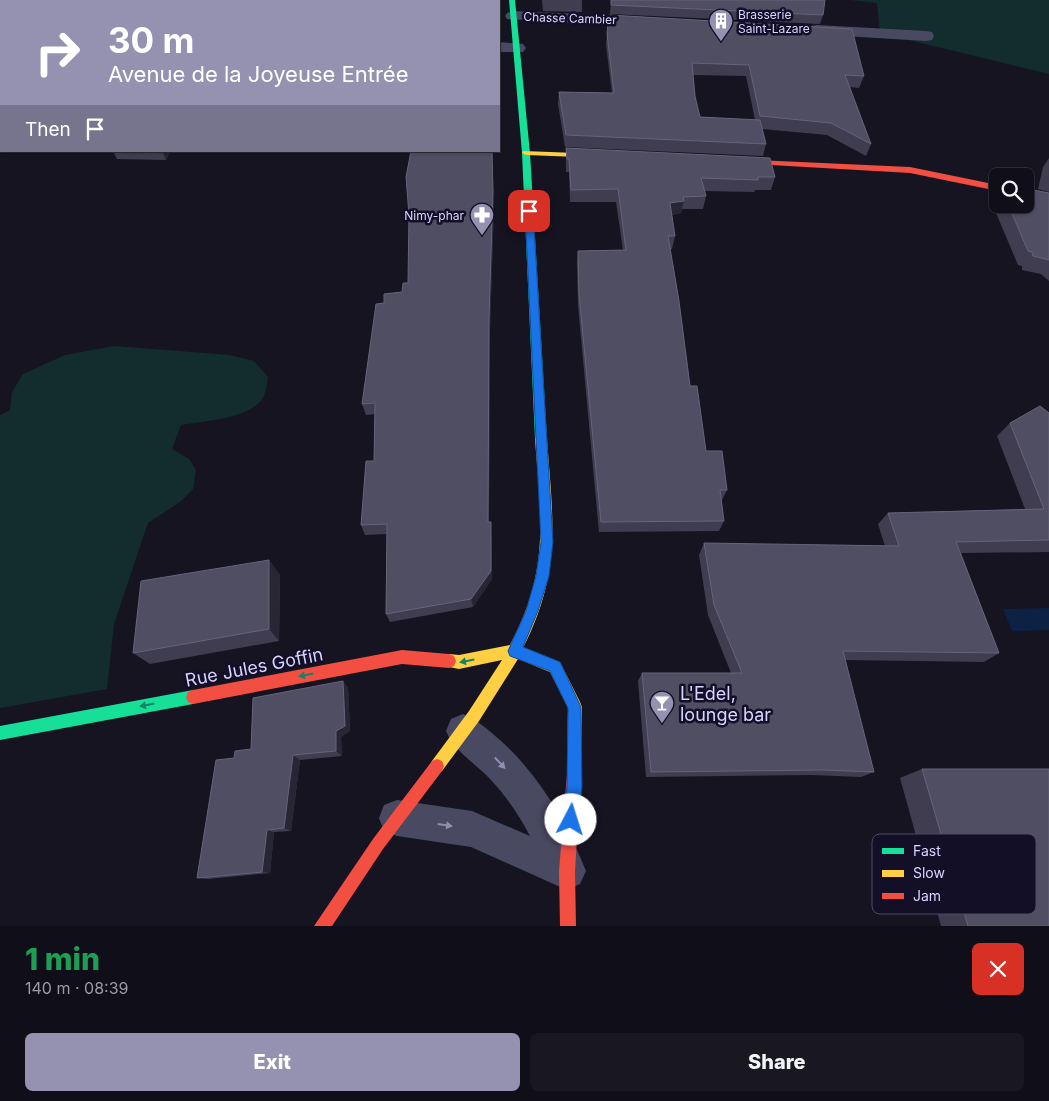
<!DOCTYPE html>
<meta charset="utf-8">
<style>
body{margin:0;font-family:Inter,sans-serif;background:#191822;color:#f1f3f6;height:100vh;display:flex;flex-direction:column;font-size:19px;white-space:nowrap}
*{box-sizing:border-box;margin:0}
p{font-size:16px;color:#9c9ca2}
.icon{flex:none;width:28px;height:28px;fill:none;stroke:currentColor;stroke-width:2;stroke-linecap:round;stroke-linejoin:round}
.map{position:relative;height:926px;overflow:hidden}
.side{display:flex;flex-direction:column;background:#100f19;flex:1}
.side>*{flex:none}
.banner{position:absolute;left:0px;top:0px;width:500px;height:152px;box-shadow:0 1px 4px #0004,0 0 0 1px #302f38;background:#9591b1;color:#fff;overflow:hidden}
.buttons{position:absolute;left:989px;top:168px;display:grid;gap:10px}
.buttons a{display:grid;place-items:center;width:45px;height:45px;border-radius:8px;background:#100f19;box-shadow:0 1px 4px #0004,0 0 0 1px #302f38;font-size:25px}
.pin{position:absolute;display:grid;place-items:center;width:42px;height:42px;color:#fff;margin:-21px;border-radius:10px;box-shadow:0 2px 8px #0006}
.me{position:absolute;width:55px;margin:-28px;rotate:5deg;stroke-linejoin:round;filter:drop-shadow(0 0 4px #0008)}
.turn{display:flex;align-items:center;gap:18px;height:105px;padding:0 25px;font-size:22px}
.turn .icon{width:65px;height:65px;stroke-width:2.5}
.turn b{display:block;font-size:35px;line-height:42px}
.then{display:flex;align-items:center;height:48px;padding:0 25px;background:#0003;gap:10px;font-size:19px}
.round{display:grid;place-items:center;flex:none;width:52px;height:52px;border-radius:8px;background:#191822}
.head{display:flex;align-items:center;justify-content:space-between;height:85px;padding:0 25px}
h1{font-size:30px;font-weight:800;line-height:38px;color:#1e9e55}
.action{display:flex;gap:10px;margin-top:auto;padding:10px 25px}
.action a{flex:1;height:58px;border-radius:8px;background:#9591b1;color:#fff;font-size:20px;font-weight:800;line-height:58px;text-align:center}
.action a+a{background:#191822;color:#f1f3f6}
.map>svg:first-child{display:block}
.green{fill:#132c2d}
.water{fill:#0d2144}
.lines{fill:none;stroke-linecap:round;stroke-linejoin:round}
.street{fill:#4a4962;fill-rule:evenodd}
.fast{fill:#16e098;fill-rule:evenodd}
.slow{fill:#ffcf43;fill-rule:evenodd}
.jam{fill:#f24e42;fill-rule:evenodd}
.wall{fill:#403d50;fill-rule:evenodd}
.shaded-wall{fill:#282635}
.building{fill:#504e63;stroke:#66637b}
.oneway{fill:#158265}
.oneway2{fill:#928eb0}
.route{fill:#1a73e8;stroke:#114b97}
.labels{text-anchor:middle;dominant-baseline:central;stroke-width:5;stroke-linejoin:round;paint-order:stroke}
.far-poi-label{font-size:12px;fill:#d9d4ff;stroke:#130f26;text-anchor:start}
.far-street-label{font-size:12px;fill:#d9d4ff;stroke:#130f26}
.near-street-label{font-size:18px;fill:#d9d4ff;stroke:#130f26}
.near-poi-label{font-size:18px;fill:#d9d4ff;stroke:#130f26;text-anchor:start}
.key{fill:#130f26;stroke:#4e4a67;stroke-width:1}
.key-label{font-size:14px;fill:#d9d4ff}
</style>
<div class="map">
<svg width="1049" height="926" viewBox="0 0 1049 926">
<rect width="100%" height="100%" fill="#161421"/>
<!-- green -->
<path class="green" d="M850,0H1049V74L880,33L877,3Z
M114,346L230,355L254,361L268,377C267,383 266,391 264,396C253,419 203,421 181,425L172,449L189,459L196,470L193,489L180,502L148,523L114,624L107,689L0,708V415L10,410L12,392L23,374L65,355Z"/>
<!-- water -->
<path class="water" d="M1049,608V630L1012,631L1003,609Z"/>
<g class="lines">
<!-- street -->
<path class="street" d="M513,11L646,17L652,19L654,22L652,25L646,27L507,19L505,16L507,13Z
M817,25L926,31L932,32L934,36L932,40L926,41L811,34L809,30L811,26Z
M499,42L523,44L526,48L523,52H499Z
M463,714C478,720 488,730 500,740C540,776 566,822 586,871L580,884L567,890L471,847L397,836L384,831L379,818L384,805L397,800L472,811L530,836C519,815 506,796 490,779C475,763 454,751 446,731L451,719Z"/>
<!-- fast -->
<path class="fast" d="M509,0H515L530,153L547,439L545,442H537L535,439L522,153Z
M193,690L198,692L200,697L198,702L193,704L0,740V726Z"/>
<!-- slow -->
<path class="slow" d="M523,151L604,154L608,156L604,158L526,155L522,153Z
M541,434L545,436L547,439C553,521 562,571 523,648L560,662L580,702L582,707L581,774L579,779L574,781L569,779L567,774L568,708L550,672L518,659L479,721L442,771L437,773L432,771L430,766L432,761L469,711L502,660L459,669L444,666L442,661L444,656L449,654L459,655L510,645C550,570 541,520 535,439L537,436Z"/>
<!-- jam -->
<path class="jam" d="M732,159L910,167L998,185V191L910,173L735,163H732Z
M402,650L449,654L454,656L456,661L454,666L449,668L402,664L193,704L188,702L186,697L188,692L193,690Z
M437,759L442,761L444,766L442,771L383,849L332,926H314L373,839L432,761Z
M574,767L579,769L581,774L575,871L576,926H560L559,871L567,774L569,769Z"/>
</g>
<!-- wall -->
<path class="wall" d="M0,0L1,1V141L0,143Z
M542,0H582V12L543,11Z
M611,0L823,15L820,24L610,14Z
M609,15L864,76L859,88L850,87L871,144L866,156L827,135L762,129L766,144L763,156L565,147L558,104L559,92L612,93L606,45ZM693,75L746,76L755,120L700,117L695,96Z
M566,148L775,177L771,190H755L754,192L704,191L706,196L703,209H682L681,213L672,215L675,236L672,249H670L690,386L706,451L727,490L722,500H721L724,521L719,531L599,532L578,306L577,263L578,251L623,250L616,202H570L569,172H566Z
M113,151H170L166,160L117,159Z
M1049,158V192L1038,189L1043,167Z
M998,180V204H1025L1049,193V281L1041,274L1022,270V266L1018,265L988,194Z
M494,204L490,330L489,522H491V532L492,579L473,607L390,622L386,614L387,534L365,535L361,525L374,461L375,414L366,415L362,404L384,303L402,292L408,283Z
M1049,413V552L961,553L999,653L984,662L845,660L874,772L861,777L812,775L646,777L638,681L642,673H731L708,615L699,555L704,543L885,546L878,524L888,513L1025,509L997,436L1010,423Z
M269,560L280,575L279,641L150,664L133,653Z
M343,681L348,688L350,731L341,737L342,756L300,760L291,831L274,832L270,873L208,879L197,878L234,758L251,749Z
M922,769L1049,926H941L900,778Z"/>
<!-- shaded-wall -->
<path class="shaded-wall" d="M0,135L1,136V141L0,143Z
M162,151H170L166,160Z
M492,151L494,204L490,330L489,531L488,522L489,318Z
M684,201L681,213L667,216L670,203Z
M491,522L492,579L473,607L471,599Z
M269,560L280,575L279,641L269,629Z
M343,681L348,688L350,731L341,737L342,756L336,751V731Z
M293,755L300,760L291,831L284,828Z
M267,830L274,832L270,873L262,872Z"/>
<!-- building -->
<path class="building" d="M0,0H483L484,1H1V126H0Z
M611,0H825L823,15L611,5Z
M609,15L852,29L864,76L845,75L871,144L831,123L760,116L749,65L692,63L695,96L700,117L760,120L766,144L566,135L559,92L614,93L607,33Z
M566,148L770,158L775,177H758V180L701,178L706,196L683,197L684,201L670,203L675,236H668L679,301L690,386H697L706,451H722L727,490H720L724,521L601,522L579,294L578,251L626,250L618,189L571,190L569,159H567Z
M411,151H492L493,191L489,318L488,522H491V571L471,599L386,614L387,524L361,525L366,461H374L375,403L362,404L376,304L384,303V294L402,292L403,283H408L409,215L406,177Z
M1025,183L1033,185L1034,190L1049,193V260L1033,256L1032,252L1028,251L1008,204H1025Z
M1040,406L1049,413V540L956,542L999,653L843,651L874,772L823,770L651,772L642,673H742L714,605L704,543L899,546L888,513L1044,509L1010,423Z
M269,560V629L133,653L141,581Z
M343,681L345,726L336,731V751L293,755L284,828L267,830L262,872L197,878L216,760L234,758L235,751L251,749L253,698Z
M922,769H1049V926H968Z"/>
<!-- one-way arrows -->
<defs><path id="oneway-solid" d="M-6-.8H1V-3.2L6.5 0L1 3.2V.8H-6Z" transform="scale(1.25)"/></defs>
<g class="oneway">
<use href="#oneway-solid" transform="translate(467 661) rotate(169)"/>
<use href="#oneway-solid" transform="translate(306 675) rotate(169)"/>
<use href="#oneway-solid" transform="translate(147 705) rotate(169)"/>
</g>
<g class="oneway2">
<use href="#oneway-solid" transform="translate(500 763) rotate(47)"/>
<use href="#oneway-solid" transform="translate(445 825) rotate(8)"/>
</g>
<!-- route -->
<path class="route" d="M529,208L533,211L553,542L549,576L538,611L523,647L560,662L581,707L582,786L579,820L576,825L571,827L566,825L564,820L567,786L568,708L550,671L510,656L508,651L526,611L536,576L541,542L525,211Z"/>
<!-- icons -->
<defs>
<symbol id="building-pin" viewBox="-11 -11 22 30"><path d="M0 17L-7.5 6A9.5 9.5 0 1 1 7.5 6Z" fill="#9591b1" stroke="#130f26"/><path d="M-4-6H4V6H1V3H-1V6H-4ZM-2.5-4.3h1.7v1.8h-1.7ZM.8-4.3h1.7v1.8H.8ZM-2.5-1h1.7V.8h-1.7ZM.8-1h1.7V.8H.8Z" fill="#fff"/></symbol>
<symbol id="pharmacy-pin" viewBox="-11 -11 22 30"><path d="M0 17L-7.5 6A9.5 9.5 0 1 1 7.5 6Z" fill="#9591b1" stroke="#130f26"/><path d="M-2-6h4v4h4v4h-4v4h-4v-4h-4v-4h4Z" fill="#fff"/></symbol>
<symbol id="bar-pin" viewBox="-11 -11 22 30"><path d="M0 17L-7.5 6A9.5 9.5 0 1 1 7.5 6Z" fill="#9591b1" stroke="#130f26"/><path d="M-6-5H6L.8 .8V4.5H3.5V6h-7V4.5H-.8V.8Z" fill="#fff"/></symbol>
</defs>
<g fill-rule="evenodd">
<use href="#building-pin" x="707" y="7" width="28" height="38"/>
<use href="#pharmacy-pin" x="468" y="201" width="28" height="38"/>
<use href="#bar-pin" x="648" y="689" width="28" height="38"/>
</g>
<g class="labels">
<!-- far-poi labels -->
<g class="far-poi-label">
<text x="738" y="14">Brasserie<tspan x="738" dy="14">Saint-Lazare</tspan></text>
<text x="464" y="215" text-anchor="end">Nimy-phar</text>
</g>
<!-- far-street labels -->
<g class="far-street-label">
<text transform="translate(570 18) rotate(2)">Chasse Cambier</text>
</g>
<!-- near-street labels -->
<g class="near-street-label">
<text transform="translate(254 667) rotate(-11)">Rue Jules Goffin</text>
</g>
<!-- near-poi labels -->
<g class="near-poi-label">
<text x="680" y="693">L'Edel,<tspan x="680" dy="21">lounge bar</tspan></text>
</g>
</g>
<!-- legend -->
<rect x="872" y="834" width="164" height="80" rx="8" class="key"/>
<rect x="882" y="848" width="22" height="6" fill="#16e098"/>
<rect x="882" y="870" width="22" height="7" fill="#ffcf43"/>
<rect x="882" y="893" width="22" height="6" fill="#f24e42"/>
<g class="key-label">
<text x="913" y="856">Fast</text>
<text x="913" y="878">Slow</text>
<text x="913" y="901">Jam</text>
</g>
</svg>
<div class="buttons">
<a><svg class="icon" aria-label="search" viewBox="0 0 24 24"><circle cx="10" cy="10" r="6"/><path d="M15 15l6 6"/></svg></a>
</div>
<div class="pin" style="left:529px;top:211px;background:#d93025"><svg class="icon" aria-label="arrive" viewBox="0 0 24 24"><path d="M6 21V4h12l-3 4 3 4H6"/></svg></div>
<svg class="me" style="left:571px;top:820px" viewBox="-20 -20 40 40"><circle r="19" fill="#fff"/><path d="M0-13L10 11 0 6-10 11z" fill="#1a73e8"/></svg>
<div class="banner">
<div class="turn"><svg class="icon" aria-label="right" viewBox="0 0 24 24"><path d="M7 20v-9h11M14 6l5 5-5 5"/></svg><div><b>30 m</b>Avenue de la Joyeuse Entrée</div></div>
<div class="then">Then<svg class="icon" aria-label="arrive" viewBox="0 0 24 24"><path d="M6 21V4h12l-3 4 3 4H6"/></svg></div>
</div>
</div>
<section class="side">
<div class="head"><div><h1>1 min</h1><p>140 m · 08:39</p></div><a class="round" style="background:#d93025;color:#fff"><svg class="icon" aria-label="close" viewBox="0 0 24 24"><path d="M6 6l12 12M18 6L6 18"/></svg></a></div>
<div class="action"><a>Exit</a><a>Share</a></div>
</section>
